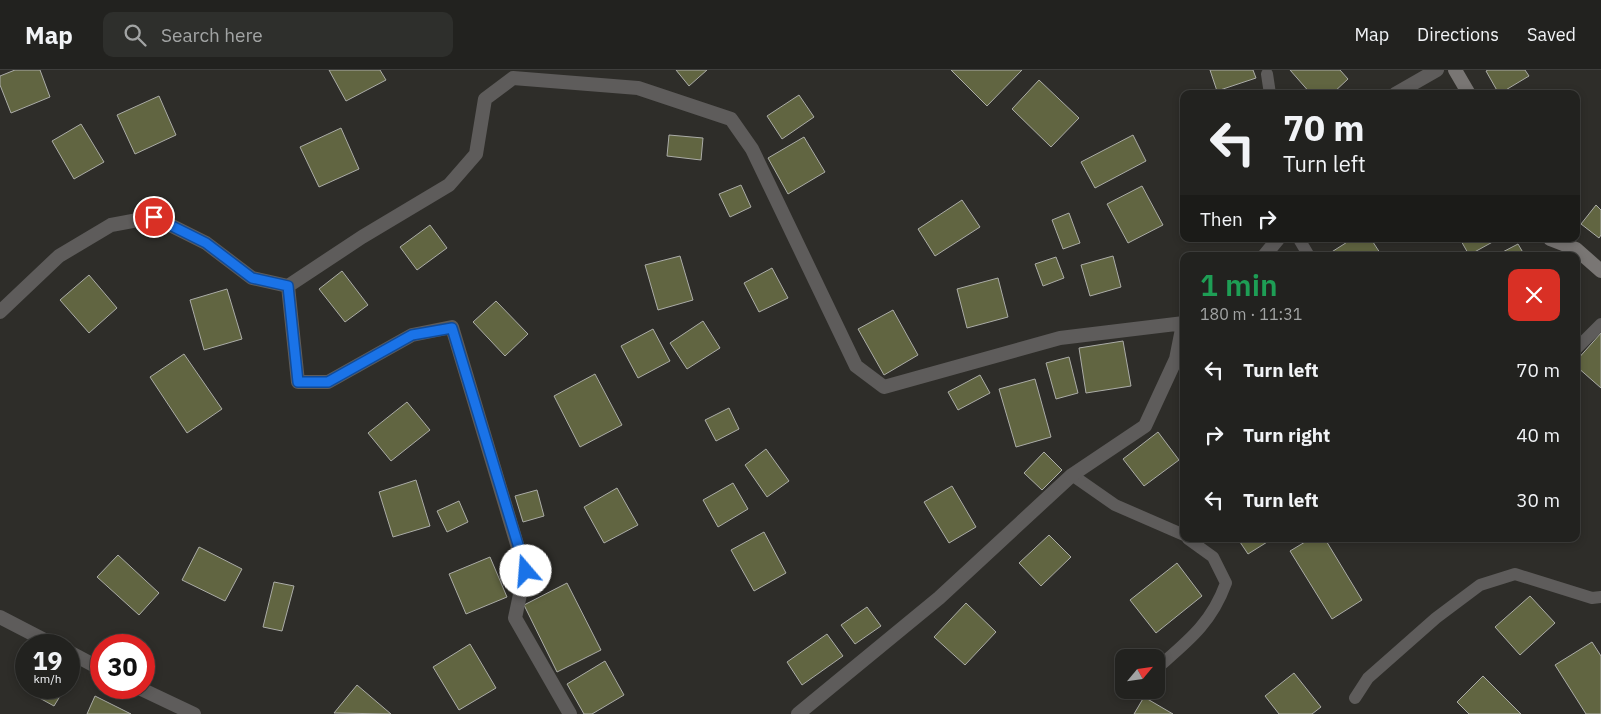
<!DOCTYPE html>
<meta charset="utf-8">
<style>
body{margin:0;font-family:"IBM Plex Sans",sans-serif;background:#2e2f2c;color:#f1f3f6;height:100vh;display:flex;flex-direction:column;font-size:19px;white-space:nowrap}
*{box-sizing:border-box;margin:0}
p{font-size:16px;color:#a2a4a4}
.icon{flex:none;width:28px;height:28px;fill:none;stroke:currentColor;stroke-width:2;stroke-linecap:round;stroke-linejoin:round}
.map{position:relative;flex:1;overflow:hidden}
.drawer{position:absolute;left:1180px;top:182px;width:400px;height:290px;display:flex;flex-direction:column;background:#22221f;border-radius:10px;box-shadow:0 2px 8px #0003,0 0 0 1px #3f3f3d}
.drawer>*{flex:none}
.banner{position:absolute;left:1180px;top:20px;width:400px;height:152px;border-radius:10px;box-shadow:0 2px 8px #0003,0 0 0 1px #3f3f3d;background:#22221f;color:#f1f3f6;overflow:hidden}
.needle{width:32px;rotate:61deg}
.controls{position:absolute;left:1115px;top:579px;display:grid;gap:10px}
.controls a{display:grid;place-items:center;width:50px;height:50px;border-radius:10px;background:#22221f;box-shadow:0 2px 8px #0003,0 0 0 1px #3f3f3d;font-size:25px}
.speed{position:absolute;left:15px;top:564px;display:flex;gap:10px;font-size:25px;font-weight:700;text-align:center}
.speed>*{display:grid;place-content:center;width:65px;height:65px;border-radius:50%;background:#22221f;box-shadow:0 2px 8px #0003,0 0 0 1px #3f3f3d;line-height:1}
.speed small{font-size:12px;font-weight:400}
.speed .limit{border:8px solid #d22;background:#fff;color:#111}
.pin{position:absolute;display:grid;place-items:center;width:42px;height:42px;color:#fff;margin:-21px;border:2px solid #fff;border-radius:50%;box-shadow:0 1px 5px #0007}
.me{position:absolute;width:55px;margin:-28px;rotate:342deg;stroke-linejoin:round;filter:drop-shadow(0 0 4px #0008)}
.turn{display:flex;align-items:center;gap:18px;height:105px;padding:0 20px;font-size:22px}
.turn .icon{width:65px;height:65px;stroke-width:2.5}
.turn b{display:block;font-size:35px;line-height:42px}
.then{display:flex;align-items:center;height:48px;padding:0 20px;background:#0003;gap:10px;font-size:19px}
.round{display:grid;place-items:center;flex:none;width:52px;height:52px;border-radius:10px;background:#2e2f2c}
.summary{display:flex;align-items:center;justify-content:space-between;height:85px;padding:0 20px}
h1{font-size:30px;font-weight:600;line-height:38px;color:#1e9e55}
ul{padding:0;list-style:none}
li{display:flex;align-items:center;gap:15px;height:65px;padding:0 20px}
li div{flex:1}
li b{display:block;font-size:19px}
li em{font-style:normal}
header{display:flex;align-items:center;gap:30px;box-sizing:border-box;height:70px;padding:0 25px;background:#22221f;border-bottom:1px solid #3f3f3d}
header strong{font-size:24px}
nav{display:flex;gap:28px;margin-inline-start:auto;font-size:18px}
.search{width:350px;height:45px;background:#2e2f2c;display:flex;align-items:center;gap:12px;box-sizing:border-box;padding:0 18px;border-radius:10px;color:#a2a4a4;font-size:19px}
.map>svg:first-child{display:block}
.building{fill:#616541;stroke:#abaca7}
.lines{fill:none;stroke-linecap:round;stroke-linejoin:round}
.service{stroke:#5e5c5b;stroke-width:12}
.minor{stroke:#5e5c5b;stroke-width:14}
.secondary{stroke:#797674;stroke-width:14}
.route-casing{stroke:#114b97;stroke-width:12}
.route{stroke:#1a73e8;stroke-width:9}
</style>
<header>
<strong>Map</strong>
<div class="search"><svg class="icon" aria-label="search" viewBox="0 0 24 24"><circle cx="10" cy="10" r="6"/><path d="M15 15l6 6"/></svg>Search here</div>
<nav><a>Map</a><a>Directions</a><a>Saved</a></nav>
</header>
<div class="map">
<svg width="1601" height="644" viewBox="0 0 1601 644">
<rect width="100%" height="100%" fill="#2e2d29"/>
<!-- building -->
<path class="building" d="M15,0H40L50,27L11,43L0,15V6Z
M329,0H380L386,10L346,31Z
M676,0H707L689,16Z
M951,0H1022L987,36Z
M1210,0H1253L1256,8L1217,21Z
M1290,0H1340L1348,9L1332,24H1311Z
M1488,0H1525L1529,6L1499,24L1486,1Z
M1039,10L1079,48L1051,77L1012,39Z
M799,25L814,47L782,69L767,46Z
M159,26L176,65L135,84L117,45Z
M81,54L104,92L74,109L52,71Z
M341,58L359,99L319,117L300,77Z
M669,65L703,68L701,90L667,86Z
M1133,65L1146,91L1095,118L1081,92Z
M804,67L825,102L788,124L768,88Z
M741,115L751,137L730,147L719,124Z
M1142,116L1163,155L1128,173L1107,134Z
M962,130L980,157L935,186L918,159Z
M1596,135L1601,140V165L1599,168L1581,154Z
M1069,143L1080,173L1063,179L1052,150Z
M430,155L447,178L417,200L400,177Z
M1352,169H1371L1382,186H1333L1330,183Z
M1460,169H1498L1469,185Z
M1518,174L1525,186H1495Z
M680,186L693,230L658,240L645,195Z
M1113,186L1121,217L1090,226L1081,195Z
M1056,187L1064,208L1043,216L1035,194Z
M772,198L788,228L759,242L744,213Z
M342,201L368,235L345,252L319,219Z
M89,205L117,238L89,263L60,230Z
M998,208L1008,247L967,258L957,219Z
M227,219L242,269L204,280L190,230Z
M496,231L528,264L505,286L473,252Z
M893,240L918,285L884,305L858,259Z
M703,251L720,278L687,299L670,273Z
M653,259L670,291L638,308L621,276Z
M1601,263V318L1576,296V291Z
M1123,271L1131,316L1086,323L1079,278Z
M184,284L222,339L187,363L150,307Z
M1069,287L1078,323L1056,329L1046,293Z
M595,304L622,355L580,377L554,326Z
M980,305L990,323L958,340L948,322Z
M1035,309L1051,367L1016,377L999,319Z
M407,332L430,360L391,391L368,363Z
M729,338L739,359L716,371L705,350Z
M1158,362L1179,390L1144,416L1123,389Z
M766,379L789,411L767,427L745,395Z
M1044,382L1062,400L1042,420L1024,403Z
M416,410L430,456L393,467L379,422Z
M733,413L748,439L718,457L703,430Z
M952,416L976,457L949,473L924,432Z
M617,418L638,455L604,473L584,437Z
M537,420L544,446L523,452L515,426Z
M459,431L468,452L447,462L437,441Z
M764,462L786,503L754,521L731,480Z
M1049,465L1071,487L1041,516L1019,493Z
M1238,469H1272L1248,484Z
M1310,469H1325L1362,530L1332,549L1290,481Z
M199,477L242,499L225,531L182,510Z
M118,485L159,523L139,545L97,507Z
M490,487L507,527L466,544L449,504Z
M1177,493L1202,526L1156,563L1130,530Z
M274,512L294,516L282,561L263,557Z
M567,513L601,580L557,602L524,535Z
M1530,526L1555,553L1520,585L1495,557Z
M966,533L996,562L965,595L934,567Z
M867,537L881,556L855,574L841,555Z
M827,564L843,586L802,615L787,592Z
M1592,572L1601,586V644H1586L1555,595Z
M470,574L496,618L459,640L433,597Z
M605,591L624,625L592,644H584L567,614Z
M1294,603L1321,637L1312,644H1279L1265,626Z
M1483,606L1521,644H1469L1457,632Z
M357,615L391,644L334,643Z
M38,618H65L54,636L34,625Z
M95,626L131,644H87Z
M1144,627L1173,644H1134Z"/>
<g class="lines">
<!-- service -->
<path class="service" d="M1267,4L1270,24
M1299,169L1309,186
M1576,279L1601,254
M1072,405L1115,435L1184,465
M1156,599C1188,571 1211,554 1226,513L1213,487L1188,469
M1355,628L1368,608L1436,548L1480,515L1515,504L1592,528L1601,527"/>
<!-- minor -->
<path class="minor" d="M1395,24L1437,0
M1264,186L1278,169
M288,216L298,312H328L412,265L452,257L525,501L515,548L570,644
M0,242L59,186L111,155L154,147L206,173L252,208L288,216L362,167L449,115L476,84L485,29L513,8L638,18L731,49L752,79L856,296L884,317L1060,268L1184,253
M0,547L54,575
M69,582L101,599
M139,618L194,644
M798,644L939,528L1072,405L1145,356L1176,289L1183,254"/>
<!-- secondary -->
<path class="secondary" d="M1455,0L1469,24
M1550,169L1576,179L1601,201"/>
</g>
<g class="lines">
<defs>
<path id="route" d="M154,147L206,173L252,208L288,216L298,312H328L412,265L452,258L526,501"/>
</defs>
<!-- route casing -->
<use href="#route" class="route-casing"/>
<!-- route -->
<use href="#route" class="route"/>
</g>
</svg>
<div class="controls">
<a><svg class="needle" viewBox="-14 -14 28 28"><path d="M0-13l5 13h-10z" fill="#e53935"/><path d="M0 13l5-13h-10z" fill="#a2a4a4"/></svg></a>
</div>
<div class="speed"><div>19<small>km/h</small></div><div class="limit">30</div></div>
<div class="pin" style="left:154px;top:147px;background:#d93025"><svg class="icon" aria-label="arrive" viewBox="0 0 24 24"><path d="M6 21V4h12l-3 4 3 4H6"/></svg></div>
<svg class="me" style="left:526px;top:501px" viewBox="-20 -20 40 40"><circle r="19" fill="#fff"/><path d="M0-13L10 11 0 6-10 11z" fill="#1a73e8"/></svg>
<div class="banner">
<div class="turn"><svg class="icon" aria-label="left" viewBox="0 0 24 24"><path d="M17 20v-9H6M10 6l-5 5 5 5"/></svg><div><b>70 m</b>Turn left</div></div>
<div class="then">Then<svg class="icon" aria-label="right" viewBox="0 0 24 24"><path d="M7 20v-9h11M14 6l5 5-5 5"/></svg></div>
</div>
<section class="drawer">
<div class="summary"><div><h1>1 min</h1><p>180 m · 11:31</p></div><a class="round" style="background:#d93025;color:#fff"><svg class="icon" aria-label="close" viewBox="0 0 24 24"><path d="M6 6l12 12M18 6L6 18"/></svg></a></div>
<ul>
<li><svg class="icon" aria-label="left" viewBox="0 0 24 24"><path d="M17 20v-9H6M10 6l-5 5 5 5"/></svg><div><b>Turn left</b></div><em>70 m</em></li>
<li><svg class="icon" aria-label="right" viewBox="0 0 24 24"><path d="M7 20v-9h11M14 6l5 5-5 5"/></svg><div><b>Turn right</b></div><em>40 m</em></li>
<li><svg class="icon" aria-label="left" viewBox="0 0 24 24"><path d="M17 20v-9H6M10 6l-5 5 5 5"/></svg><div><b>Turn left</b></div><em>30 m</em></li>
</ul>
</section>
</div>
